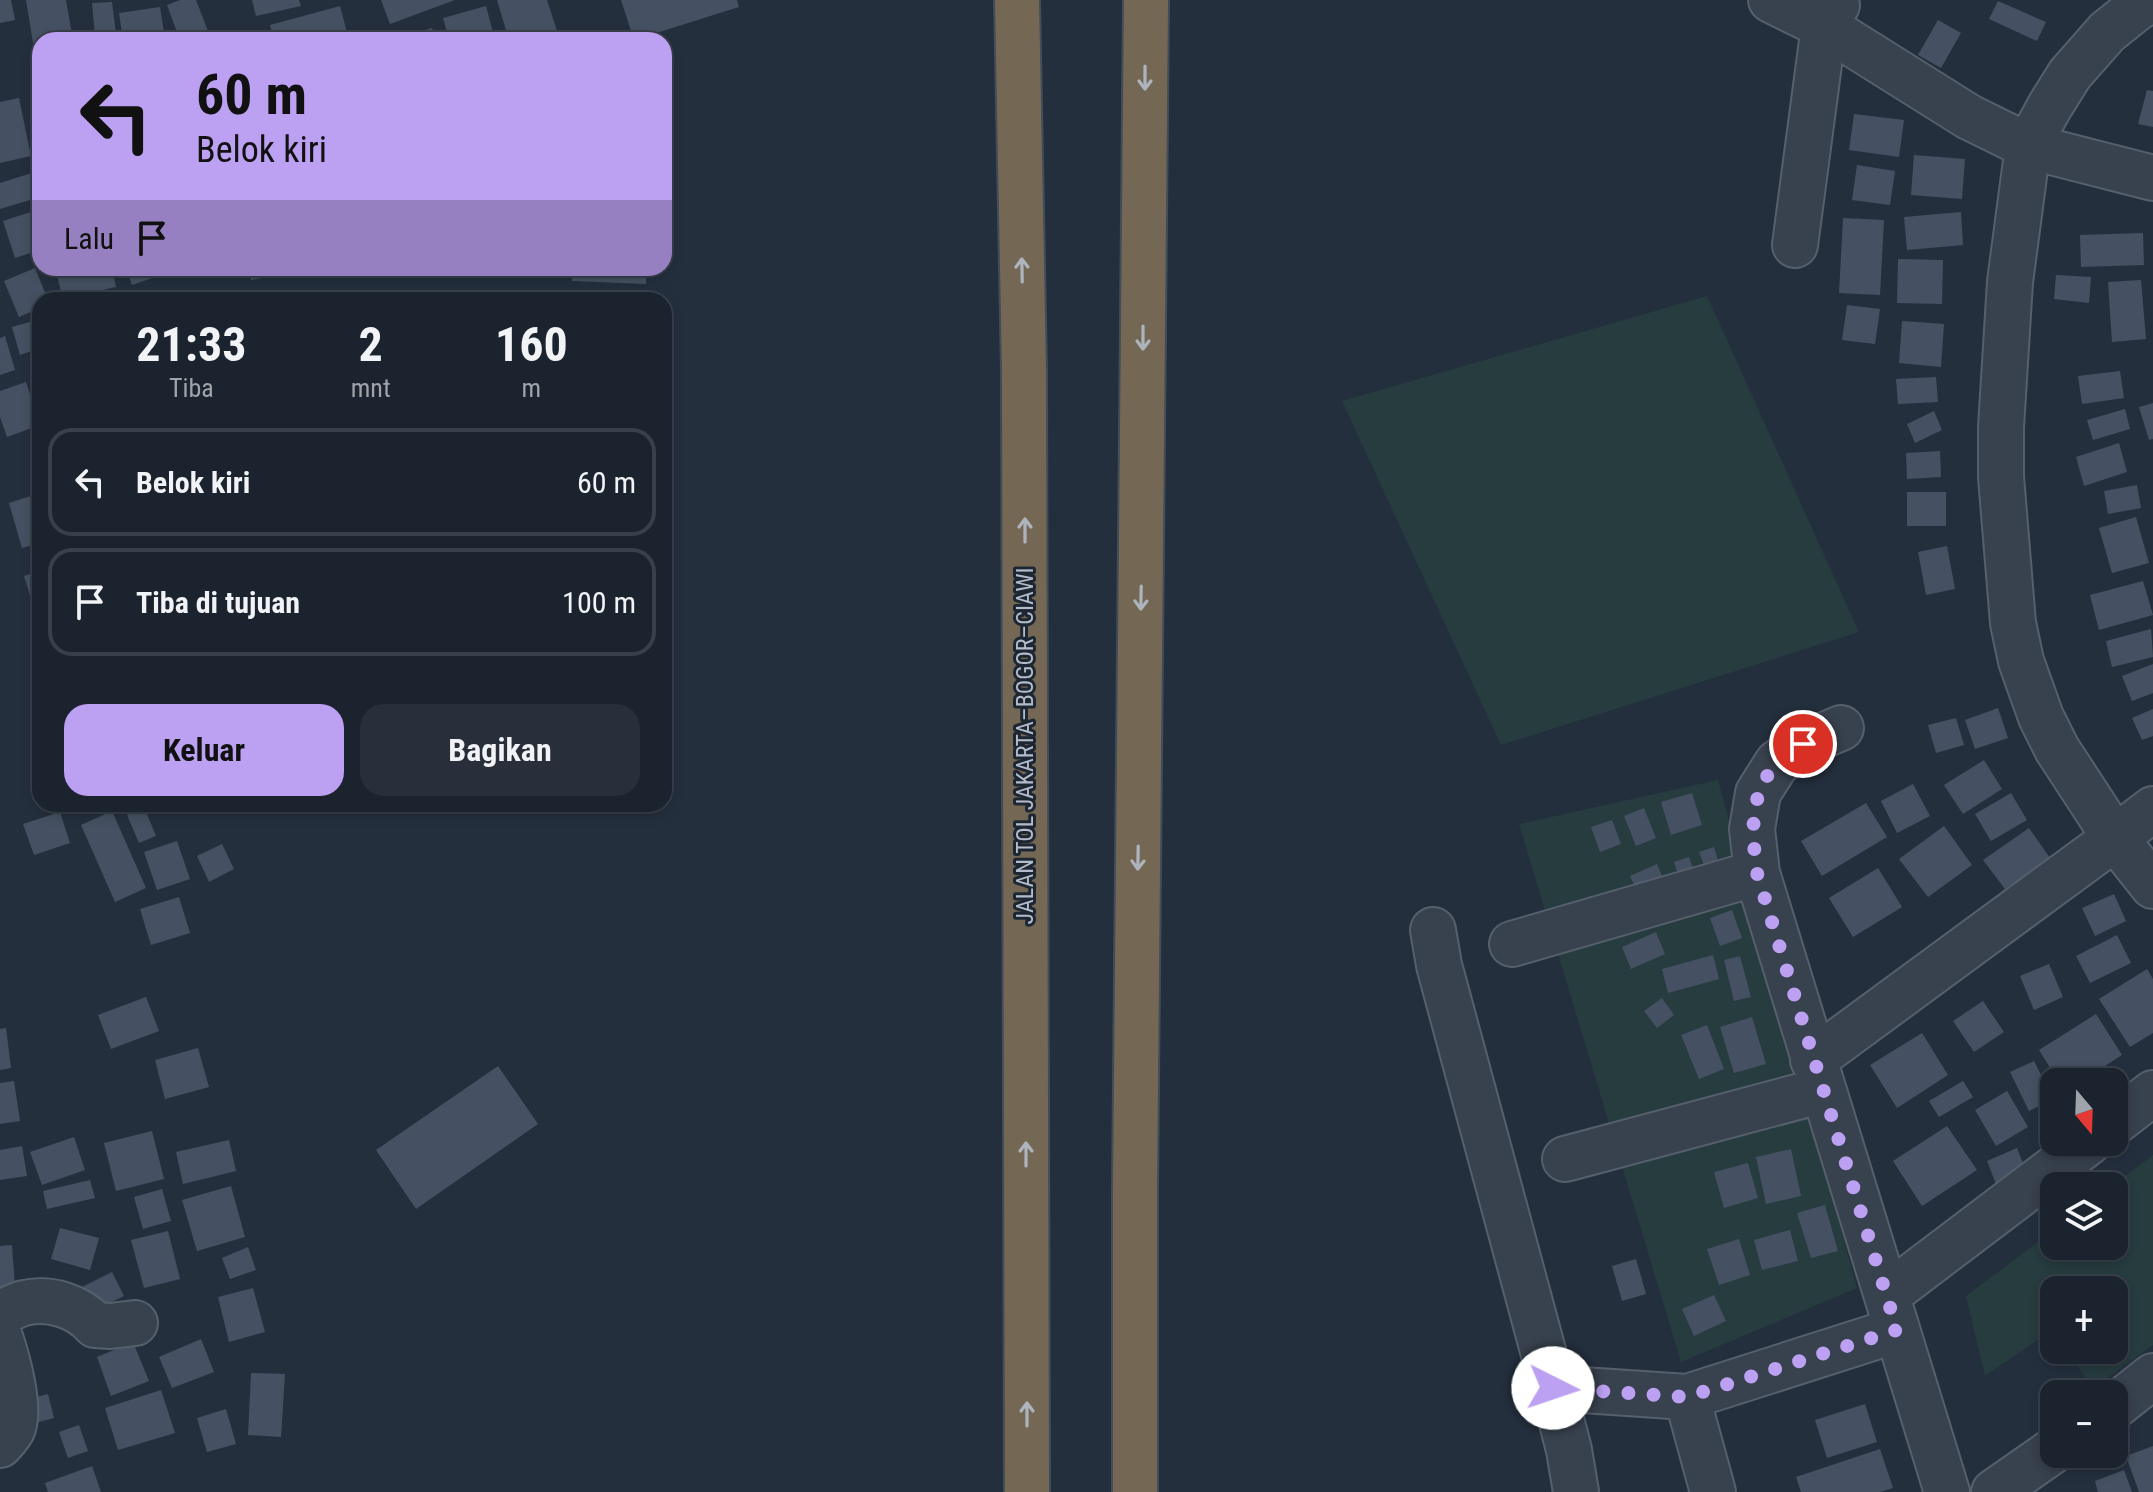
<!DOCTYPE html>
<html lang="id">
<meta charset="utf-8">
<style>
body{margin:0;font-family:"Roboto Condensed",sans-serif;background:#282f3a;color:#f1f3f6;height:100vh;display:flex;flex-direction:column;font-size:30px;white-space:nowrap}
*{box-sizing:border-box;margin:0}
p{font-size:26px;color:#a0a4aa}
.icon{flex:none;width:44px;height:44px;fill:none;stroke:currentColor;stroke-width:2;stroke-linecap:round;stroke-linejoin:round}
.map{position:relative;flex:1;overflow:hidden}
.details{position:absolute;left:32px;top:292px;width:640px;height:520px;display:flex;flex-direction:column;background:#1b232e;border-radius:24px;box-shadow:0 4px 12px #0003,0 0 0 2px #39404a}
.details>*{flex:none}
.top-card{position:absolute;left:32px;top:32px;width:640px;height:244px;border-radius:24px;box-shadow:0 4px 12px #0003,0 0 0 2px #39404a;background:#bca0f2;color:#111;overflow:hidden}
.needle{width:52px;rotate:161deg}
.buttons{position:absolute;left:2040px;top:1068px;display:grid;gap:16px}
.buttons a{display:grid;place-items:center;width:88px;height:88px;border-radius:16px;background:#1b232e;box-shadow:0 4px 12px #0003,0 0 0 2px #39404a;font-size:40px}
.pin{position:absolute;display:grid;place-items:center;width:68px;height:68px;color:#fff;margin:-34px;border:4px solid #fff;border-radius:50%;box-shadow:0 2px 8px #0007}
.me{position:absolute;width:88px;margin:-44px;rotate:94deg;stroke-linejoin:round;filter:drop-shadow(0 0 6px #0008)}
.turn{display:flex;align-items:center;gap:28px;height:168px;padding:0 32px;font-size:36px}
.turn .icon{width:104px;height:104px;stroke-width:2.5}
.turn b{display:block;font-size:56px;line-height:68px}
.then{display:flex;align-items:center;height:76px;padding:0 32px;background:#0003;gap:16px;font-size:30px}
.eta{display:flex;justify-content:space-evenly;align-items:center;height:136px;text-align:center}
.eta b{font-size:48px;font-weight:700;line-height:56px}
.cta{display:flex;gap:16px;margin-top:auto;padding:16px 32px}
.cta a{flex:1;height:92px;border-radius:24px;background:#bca0f2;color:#111;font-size:32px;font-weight:700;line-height:92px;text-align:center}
.cta a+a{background:#282f3a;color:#f1f3f6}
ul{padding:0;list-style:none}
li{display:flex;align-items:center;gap:24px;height:108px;margin:0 16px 12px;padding:0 16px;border:4px solid #39404a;border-radius:24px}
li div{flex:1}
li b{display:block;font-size:30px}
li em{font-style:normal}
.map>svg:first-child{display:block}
.green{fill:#263c3f}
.building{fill:#455162}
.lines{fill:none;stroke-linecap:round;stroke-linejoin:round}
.minor-casing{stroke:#565f6c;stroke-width:48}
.highway-casing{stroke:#434c59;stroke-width:48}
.minor{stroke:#38414e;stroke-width:44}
.highway{stroke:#746855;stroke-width:44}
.oneway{stroke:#aeb4bd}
.route{stroke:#bca0f2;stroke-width:14;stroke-dasharray:0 25.2}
.labels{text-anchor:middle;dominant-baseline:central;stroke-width:6;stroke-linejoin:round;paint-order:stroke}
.street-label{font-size:24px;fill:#b4bcc9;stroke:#1d2633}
</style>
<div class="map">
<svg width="2153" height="1492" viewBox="0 0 2153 1492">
<rect width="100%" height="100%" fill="#242f3e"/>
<!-- green -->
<path class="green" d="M1707,296L1859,632L1501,745L1342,401Z
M1718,780L1857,1288L1681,1362L1519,824Z
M2153,1155V1345L2092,1389L2068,1350H2114V1290H2054V1329L1985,1376L1966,1296L2054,1230V1246H2114V1186H2112Z"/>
<!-- building -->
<path class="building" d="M0,0H11L15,20L0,23Z
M26,0H66L73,40H40V72L38,73Z
M180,0H196L211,39L180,40L167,5Z
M252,0H299L301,6L256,16Z
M381,0H455L390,24Z
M497,0H547L560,40H509Z
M621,0H737L739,7L634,40Z
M1998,1L2046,22L2037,41L1989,19Z
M112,2L116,34L95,36L92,3Z
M340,6L349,40H274L270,25Z
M486,6L495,40H449L443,18Z
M160,7L165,39L123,40L119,13Z
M1938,20L1961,33L1941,68L1918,55Z
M432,28L436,40H396L395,39Z
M2147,90L2153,91V127L2138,124Z
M19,98L31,156L0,163V102Z
M1854,114L1904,120L1899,157L1849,150Z
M1914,155L1965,159L1962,199L1911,195Z
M1857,165L1895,171L1890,205L1852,200Z
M35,172L40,188V197L0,209V183Z
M40,209V250L15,258L3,221Z
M1961,212L1963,245L1907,250L1904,217Z
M1843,218L1884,220L1880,295L1839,293Z
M2143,233L2144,265L2081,267L2080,235Z
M1898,259L1943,260L1942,304L1897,303Z
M35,268L48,300H40V308L19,317L4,281Z
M55,268H112L116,287L63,299Z
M126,268H181L132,285Z
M249,268H282L284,274L251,280Z
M572,268H647L646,284L572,281Z
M2056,275L2091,277L2089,303L2054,299Z
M2141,280L2146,339L2112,342L2108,282Z
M1847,305L1880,309L1875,344L1842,340Z
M40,319V348L20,355L12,327Z
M1902,321L1944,324L1941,367L1899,363Z
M5,336L15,370L0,375V338Z
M2120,371L2124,398L2082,404L2078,376Z
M1936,377L1938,402L1898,404L1896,379Z
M26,382L40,425L7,437L0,417V391Z
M2153,403V439L2149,440L2139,407Z
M2125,409L2130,429L2093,440L2087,420Z
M1934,411L1942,430L1915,443L1907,424Z
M2119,443L2127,472L2084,486L2076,457Z
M1940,451L1941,477L1907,479L1906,453Z
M2137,485L2141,508L2108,514L2104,491Z
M1907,492H1946V526H1907Z
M40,493V543L22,548L9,503Z
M2136,517L2149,563L2112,573L2099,528Z
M1947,546L1955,589L1926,595L1918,552Z
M40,571V625H39L24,576Z
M2143,581L2153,615L2099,630L2090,595Z
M2151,629L2153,657L2112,667L2106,641Z
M2153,664V693L2132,701L2122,676Z
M1998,708L2008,738L1975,749L1965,720Z
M2153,709V736L2142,740L2132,718Z
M1956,718L1964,745L1936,753L1928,725Z
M1984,760L2002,789L1963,814L1944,785Z
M1913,784L1930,816L1897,833L1881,801Z
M1692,793L1702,825L1671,835L1661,802Z
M2011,793L2027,820L1991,841L1975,814Z
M1866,803L1887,837L1822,876L1801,841Z
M144,807L156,836L139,843L127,815Z
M1644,808L1656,838L1636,846L1624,816Z
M112,811L146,888L115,902L81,825Z
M60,812L70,843L34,855L23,824Z
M1612,820L1621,844L1600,852L1591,827Z
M1944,826L1972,865L1928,897L1899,859Z
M2029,828L2050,858L2005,889L1983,860Z
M177,841L190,879L157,890L144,852Z
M222,844L234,869L209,882L197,856Z
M1714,847L1718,860L1704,865L1699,852Z
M1689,857L1695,875L1680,881L1674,862Z
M1657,864L1664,881L1638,893L1630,876Z
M1878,868L1902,907L1853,937L1829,898Z
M2114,894L2126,921L2095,936L2082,908Z
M179,897L190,933L151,945L140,909Z
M1732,910L1742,938L1720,946L1710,918Z
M1656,932L1665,954L1631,969L1622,947Z
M2117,935L2131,963L2090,983L2076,956Z
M1713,955L1719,979L1668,993L1662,969Z
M1740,956L1751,997L1734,1001L1724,960Z
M2049,964L2063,997L2034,1010L2020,976Z
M2147,969L2153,979V1033L2130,1047L2099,999Z
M146,997L159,1031L111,1049L98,1015Z
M1662,998L1674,1015L1657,1028L1644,1011Z
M1983,1001L2004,1032L1974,1052L1953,1021Z
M2096,1014L2122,1055L2080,1082H2059L2039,1050Z
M1752,1017L1766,1064L1734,1073L1720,1027Z
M1707,1025L1724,1069L1699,1079L1681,1035Z
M6,1028L11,1068L0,1070V1029Z
M1922,1033L1948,1075L1897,1108L1870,1065Z
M198,1048L209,1087L165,1099L155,1060Z
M2034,1061L2053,1099L2029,1111L2010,1072Z
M498,1066L538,1124L416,1209L376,1150Z
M14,1081L20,1121L0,1124V1083Z
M1963,1081L1973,1097L1939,1117L1929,1101Z
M2007,1091L2028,1127L1996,1146L1975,1110Z
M1947,1126L1977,1170L1922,1206L1893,1161Z
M152,1131L164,1179L116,1191L104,1143Z
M74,1137L85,1170L42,1185L30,1152Z
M229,1140L236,1171L183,1184L176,1152Z
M22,1146L27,1176L0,1180V1150Z
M2017,1148L2026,1171L1996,1184L1987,1161Z
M1791,1149L1801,1196L1766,1204L1756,1157Z
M1748,1163L1758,1198L1724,1208L1714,1172Z
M90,1180L95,1198L47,1209L43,1191Z
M231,1186L245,1237L197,1251L182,1200Z
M162,1189L171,1221L143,1229L134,1197Z
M1825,1205L1838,1251L1811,1258L1797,1213Z
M60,1228L99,1238L90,1270L51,1259Z
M1790,1230L1798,1261L1762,1270L1754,1240Z
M168,1231L180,1279L144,1288L131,1240Z
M1739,1239L1750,1275L1719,1285L1707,1249Z
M12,1245L16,1301L0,1302V1246Z
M248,1247L256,1270L230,1279L222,1258Z
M1636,1259L1646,1294L1622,1301L1612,1266Z
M112,1272L124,1296L87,1314L76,1290Z
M253,1288L265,1332L229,1342L218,1297Z
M1714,1295L1726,1321L1694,1336L1682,1309Z
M201,1339L214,1372L172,1388L159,1357Z
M133,1342L149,1381L111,1396L97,1357Z
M251,1373L285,1374L281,1437L248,1435Z
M161,1390L175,1433L118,1450L105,1408Z
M48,1394L54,1418L31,1424L25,1400Z
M1865,1404L1877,1442L1827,1458L1815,1420Z
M226,1409L236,1444L207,1452L197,1418Z
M79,1425L88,1451L68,1458L59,1432Z
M2153,1446V1492H2139L2126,1456Z
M1880,1449L1893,1488L1880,1492H1801L1796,1477Z
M92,1466L101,1492H48L45,1483Z
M2124,1470L2132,1492H2098L2095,1481Z"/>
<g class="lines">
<defs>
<path id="minor" d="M1771,0L1824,26L1969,117L2028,146L2153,178
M2151,0L2137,8L2107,32L2070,74L2050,106L2028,146L2010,282L2001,427V477L2013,623L2021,661L2041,717L2057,749L2115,838L2153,886
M1795,245L1824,26L1837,5
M1841,728L1803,744L1777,763L1758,793L1752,829L1757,873L1947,1492
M1433,930L1439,965L1553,1388L1569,1450L1576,1492
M1512,944L1757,873
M1813,1060L2115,838L2153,809
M2114,1123L2153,1093
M1565,1159L1823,1090
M1887,1295L2089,1142
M0,1313C8,1310 16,1305 24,1303C50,1297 78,1306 95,1325L110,1326L135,1323
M0,1337C7,1358 22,1411 12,1430C9,1435 4,1441 0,1445
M1553,1388L1687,1397L1897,1330
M1687,1397L1713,1492
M2114,1407L2153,1376
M1994,1492L2054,1450"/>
<path id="highway" d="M1017,0L1024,371L1027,1492
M1135,1492V1191L1146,0"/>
</defs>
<!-- minor casing -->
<use href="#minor" class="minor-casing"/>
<!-- highway casing -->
<use href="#highway" class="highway-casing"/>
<!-- minor -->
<use href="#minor" class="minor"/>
<!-- highway -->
<use href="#highway" class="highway"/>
</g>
<!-- one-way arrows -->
<defs><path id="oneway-shaft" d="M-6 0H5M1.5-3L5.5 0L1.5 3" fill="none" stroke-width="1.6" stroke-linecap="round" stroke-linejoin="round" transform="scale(2)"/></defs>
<g class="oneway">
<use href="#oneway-shaft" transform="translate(1145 78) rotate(90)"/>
<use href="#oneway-shaft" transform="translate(1022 270) rotate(-91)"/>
<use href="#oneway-shaft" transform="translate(1143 338) rotate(90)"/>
<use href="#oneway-shaft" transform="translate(1025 530) rotate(-90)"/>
<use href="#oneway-shaft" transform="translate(1141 598) rotate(91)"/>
<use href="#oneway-shaft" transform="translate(1138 858) rotate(91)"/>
<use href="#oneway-shaft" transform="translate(1026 1154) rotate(-90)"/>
<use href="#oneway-shaft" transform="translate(1027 1414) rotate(-90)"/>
</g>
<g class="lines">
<!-- route -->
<path class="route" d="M1553,1388L1687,1397L1897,1330L1757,873C1752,833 1748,795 1777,763C1784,756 1795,750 1803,744"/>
</g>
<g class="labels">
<!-- street labels -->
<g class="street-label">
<text transform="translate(1025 746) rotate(-90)">JALAN TOL JAKARTA–BOGOR–CIAWI</text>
</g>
</g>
</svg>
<div class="buttons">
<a><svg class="needle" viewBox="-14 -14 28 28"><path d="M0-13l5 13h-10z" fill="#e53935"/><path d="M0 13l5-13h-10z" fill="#a0a4aa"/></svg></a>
<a><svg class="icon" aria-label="layers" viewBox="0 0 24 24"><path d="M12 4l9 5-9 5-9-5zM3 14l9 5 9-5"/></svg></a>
<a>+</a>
<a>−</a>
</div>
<div class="pin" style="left:1803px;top:744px;background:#d93025"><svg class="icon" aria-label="arrive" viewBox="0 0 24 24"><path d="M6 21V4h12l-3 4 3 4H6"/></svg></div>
<svg class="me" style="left:1553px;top:1388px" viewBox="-20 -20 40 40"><circle r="19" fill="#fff"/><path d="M0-13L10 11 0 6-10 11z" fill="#bca0f2"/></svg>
<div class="top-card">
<div class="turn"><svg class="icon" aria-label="left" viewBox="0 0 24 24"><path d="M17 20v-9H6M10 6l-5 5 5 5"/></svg><div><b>60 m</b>Belok kiri</div></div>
<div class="then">Lalu<svg class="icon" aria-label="arrive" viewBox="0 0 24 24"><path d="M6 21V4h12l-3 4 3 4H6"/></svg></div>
</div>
<section class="details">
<div class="eta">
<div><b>21:33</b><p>Tiba</p></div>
<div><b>2</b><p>mnt</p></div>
<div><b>160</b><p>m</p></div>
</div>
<ul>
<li><svg class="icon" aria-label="left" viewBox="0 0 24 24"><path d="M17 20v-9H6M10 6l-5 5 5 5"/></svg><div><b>Belok kiri</b></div><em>60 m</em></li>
<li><svg class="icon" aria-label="arrive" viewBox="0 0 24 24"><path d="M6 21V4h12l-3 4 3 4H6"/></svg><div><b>Tiba di tujuan</b></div><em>100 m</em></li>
</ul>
<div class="cta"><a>Keluar</a><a>Bagikan</a></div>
</section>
</div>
